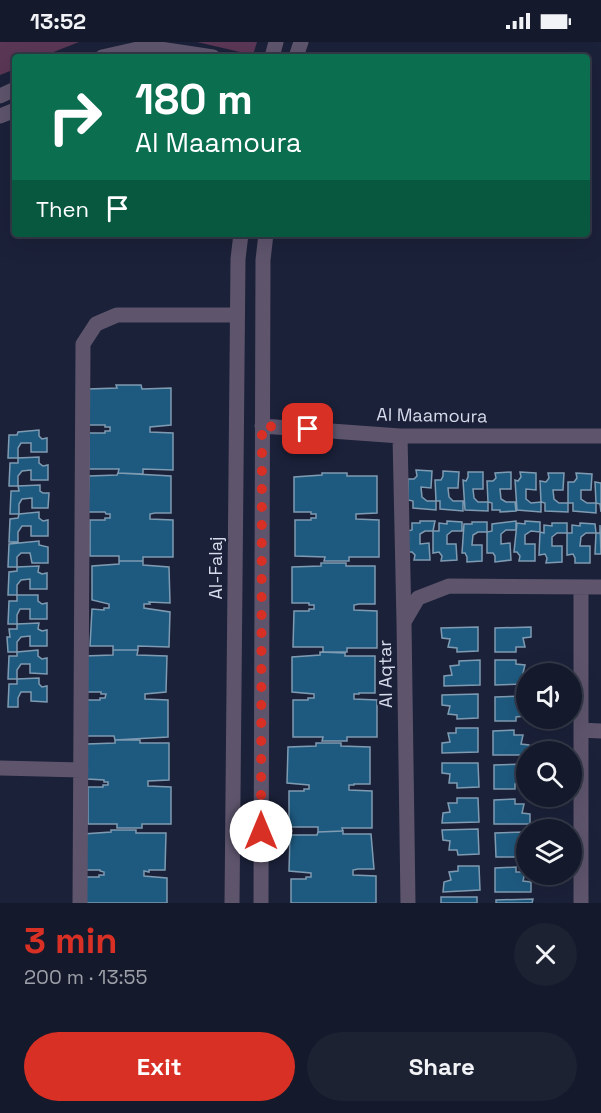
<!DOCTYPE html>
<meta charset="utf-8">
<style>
body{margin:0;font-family:"Space Grotesk",sans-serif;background:#1d2233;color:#f1f3f6;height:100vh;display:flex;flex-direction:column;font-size:22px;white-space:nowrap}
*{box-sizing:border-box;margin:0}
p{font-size:20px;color:#9da0a9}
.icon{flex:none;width:33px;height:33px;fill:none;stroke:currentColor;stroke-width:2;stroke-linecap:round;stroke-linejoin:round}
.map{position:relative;height:861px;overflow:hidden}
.panel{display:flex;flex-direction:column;background:#14192b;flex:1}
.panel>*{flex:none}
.hud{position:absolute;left:12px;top:12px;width:578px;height:183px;border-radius:6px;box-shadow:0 6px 24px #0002,0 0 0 2px #333847;background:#0b6e4f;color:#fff;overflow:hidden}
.buttons{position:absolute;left:516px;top:621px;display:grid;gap:12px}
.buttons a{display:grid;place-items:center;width:66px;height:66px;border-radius:50%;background:#14192b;box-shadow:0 6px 24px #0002,0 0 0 2px #333847;font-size:30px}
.pin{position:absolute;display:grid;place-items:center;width:51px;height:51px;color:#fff;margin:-26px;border-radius:12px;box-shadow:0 3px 9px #0006}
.me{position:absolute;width:66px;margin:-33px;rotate:0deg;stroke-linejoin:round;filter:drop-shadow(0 0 4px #0008)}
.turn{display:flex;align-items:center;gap:21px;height:126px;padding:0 24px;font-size:27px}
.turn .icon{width:78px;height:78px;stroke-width:2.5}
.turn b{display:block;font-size:42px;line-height:51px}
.then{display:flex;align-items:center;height:57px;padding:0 24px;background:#0003;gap:12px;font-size:22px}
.round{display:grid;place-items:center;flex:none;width:63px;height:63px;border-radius:32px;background:#1d2233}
.headline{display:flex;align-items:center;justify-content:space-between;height:102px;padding:0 24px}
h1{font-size:36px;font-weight:700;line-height:45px;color:#d93025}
.cta{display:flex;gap:12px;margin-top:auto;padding:12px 24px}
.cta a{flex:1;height:69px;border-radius:36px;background:#d93025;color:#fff;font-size:24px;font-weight:700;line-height:69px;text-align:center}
.cta a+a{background:#1d2233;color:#f1f3f6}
.status{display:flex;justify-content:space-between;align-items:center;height:42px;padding:0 30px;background:#14192b;direction:ltr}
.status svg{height:16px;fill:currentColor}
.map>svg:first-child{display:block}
.green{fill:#5a3755}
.building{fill:#1e5a80;stroke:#7f9bb1;stroke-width:1.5}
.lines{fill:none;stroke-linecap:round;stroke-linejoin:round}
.minor{stroke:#5e556d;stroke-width:15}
.route{stroke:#d93025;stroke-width:10;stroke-dasharray:0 18}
.labels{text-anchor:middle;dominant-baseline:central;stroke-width:4.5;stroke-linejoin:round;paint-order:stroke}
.street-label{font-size:18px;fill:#d6dbeb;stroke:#1b2139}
</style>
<div class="status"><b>13:52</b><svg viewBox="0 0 49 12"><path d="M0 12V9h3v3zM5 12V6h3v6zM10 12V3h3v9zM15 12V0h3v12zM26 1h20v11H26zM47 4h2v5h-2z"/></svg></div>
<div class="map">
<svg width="601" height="861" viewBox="0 0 601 861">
<rect width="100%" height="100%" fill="#1b2139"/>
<!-- green -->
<path class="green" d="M0,0H79L41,15H15V27L0,33Z
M197,0H257L253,13Z"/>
<!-- building -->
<path class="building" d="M116,343H141L142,347L171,346V383L150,385V390L173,391V428L143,427V432L118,431L119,427H89V391H105V389H110V385H105V383H88V347L117,346Z
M39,388V394L42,397L47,396V410H31V401H21L18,406V416H8L9,393H17L18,390Z
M39,415V421L43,424L48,423V438H31V428L22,429L18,434V444H9L10,421H18V416Z
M416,428L432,429L431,446L421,445L422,455L427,459H436V468L413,466V459L408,458V437H414L417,434Z
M443,429L459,430L458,446H448L449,455L453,459H463V469L440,467V459H436L435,438H441L443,434Z
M468,430H483V447H473L474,456L478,460H488V469L465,468L463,438L466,439L468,435Z
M511,430V447H500L501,457L506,460H515L516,469L500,470V468H492V461L488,460L487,439H493L496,436L495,431Z
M520,430L536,431V448L526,447V457L531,461L541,460V470L517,468L515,438L518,439L521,435Z
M118,431L171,434V471H155L150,472V477L173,478V515H143V519H119V514H90V478H105V476H110V472H106L105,470H88L89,434L117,433Z
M322,431H347V434H377V471L356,472V477L379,478V515H349V519H324L325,515L295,514V478H311V476H316V472H311V470H294V435L322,433Z
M548,431H564L563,448H553L554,457L559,461H568V470L545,469V461L541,460L540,439L546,440L549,436Z
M576,431L592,432L591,448H581V457L587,461H596V471L573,469V461H568V440H574L577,436Z
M595,440L601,441V470L600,462L596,461Z
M40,443V449L43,451H49L48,466H32V456L22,457L19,462V472H10L11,449H19L18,444Z
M39,470V476L43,479L48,478V494H31V484H22L18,490V500H9L10,477L18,476L19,472Z
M420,479H435L433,489H425L420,492V502L429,501L430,518H414L415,513L412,510H406L407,489L412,488V481H420Z
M447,479L462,480V489H452L447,493V502H456L457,518L441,519L442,514L439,510L433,511V489H439V481L447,482Z
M516,479V488H506L501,492V502L510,501L511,518L495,520V514L493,511H487V490L492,489V482Z
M525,479L540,480V490L531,489L525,493V502H535V519H519L520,514L517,510H514L517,481L525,482Z
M472,480H487V490H478L473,493L472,503H482V519L467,520V515L465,511H462L464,482H472Z
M552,481H567V491H557L552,495V504H562V520L546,521L547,516L545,512L539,513L540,490L544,491V483L552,484Z
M580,481L595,482L596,491H586L581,495L580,504H590V521H575V516L573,512L567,513V491H572V483L580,484Z
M600,483L601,512H595L596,491H600Z
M39,499V503L48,505V521H32L30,511H21L17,515V525H8L9,502Z
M119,519H143V523L169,525L170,561L149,560L150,562H144V566L170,570L169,605L138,604V608H113V604H90L92,567L104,568V566H109V562L92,558V524L119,522Z
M321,521H346V524H375V562H359L354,563V568L377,569V606H347V610H323V605H293L294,569H309V567H314V563H309V561H292V525L321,524Z
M39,524L38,530L42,532L47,531V547H30V537L21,538L17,543V553H8L9,530L17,529V525Z
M17,553H38V559L42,562L47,561V577H30V567H20L17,573V582H8L9,559H17Z
M39,581L38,587L42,589L47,588V604H30V594L21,595L17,600V610H8L7,595H10L9,587H17V582Z
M478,585V609L457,610V606L448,605L450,597L442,596L441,586Z
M531,585V595L523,596L525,605H516V610H495V586Z
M38,608V614L42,617L47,616V632L30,631V622H21L17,628V637H8L9,614H17V610Z
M113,608H138L137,613L167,614L166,650L145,652V657L168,658V695L115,698L114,694H85V658H100V656H105L106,652H101V650H84V614L113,613Z
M320,610L345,611V614H375V651H359V652H354V657L377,658V695H347V699H322L323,695H293V658H308V656H314V652L292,650V615L320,613Z
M480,618V643L444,644V634L452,633L450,624L459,623V619Z
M495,618H516V622L525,623L523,631L526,632V642L495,643Z
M39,636V642L42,645L47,644V660L31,659V650H21L18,656V665H8L9,642H17V637Z
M478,652V676L457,677V673L448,672L450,664L442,663V653Z
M526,654V664L523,665L525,674L516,675V679H495V655Z
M456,686H478V710L442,711V701L450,700L448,691H456Z
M514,688V693H523L521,702L529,703V710H526V713H493V689Z
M115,698H140V701H169V738L148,739V744L171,745V782H142V786H117V782H88V745H103V743H108V740H104V738L87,737V702L115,701Z
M316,701H341V704L370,705V742H354V743H349V748L372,749V786H342L343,789L318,790V785H289V749H304V747H309V743L287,741L288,705L316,704Z
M442,721H478L479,745L457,746V741H449L450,732L442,731Z
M526,722V732L522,733L524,741L515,742V747H494V723Z
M457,756H478L479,780L442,781L443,771L450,770L448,761H457Z
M515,757V762H524L522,771L530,772V782H494V758Z
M478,787L479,812L458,813L457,808H449L450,799L443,798L442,788Z
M111,788H136V791H166L165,828H149V830L144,829V834L167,836V861H84V835H99V833H104V830L100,829V828H83V792L111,790Z
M343,789V792H371L374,827H358L353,828V833L376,834V861H291V837H306V835H311V831L289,829L290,793H317L318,790Z
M526,790V800L523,801L525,809L517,810V815H496L495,791Z
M458,824H479L480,848L443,850L444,840L451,838L449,830L458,829Z
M516,825V830H525L523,839L531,840V850H495V826Z
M441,855H477V861H441Z
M533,857L532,861H496V858Z"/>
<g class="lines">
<!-- minor -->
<path class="minor" d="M102,15L147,5L213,15
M272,15L276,0
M296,15L301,0
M0,54L15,47
M0,74L15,68
M262,384L400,394H601
M400,394L404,580
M581,688L601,689
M0,726L81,728
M80,861L83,302L96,282L117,273H237
M232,861L238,217L241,192
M261,861L263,218L266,192
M408,861L404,580L418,556L449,544L601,545
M581,861V545"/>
</g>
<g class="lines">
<!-- route -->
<path class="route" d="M261,789L262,384L308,387"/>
</g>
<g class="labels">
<!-- street labels -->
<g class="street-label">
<text transform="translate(432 373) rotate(1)">Al Maamoura</text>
<text transform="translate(215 526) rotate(-90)">Al-Falaj</text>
<text transform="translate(385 632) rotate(-91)">Al Aqtar</text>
</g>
</g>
</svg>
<div class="buttons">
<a><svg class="icon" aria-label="sound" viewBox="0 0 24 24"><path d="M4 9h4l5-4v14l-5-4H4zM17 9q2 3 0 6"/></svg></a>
<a><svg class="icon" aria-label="search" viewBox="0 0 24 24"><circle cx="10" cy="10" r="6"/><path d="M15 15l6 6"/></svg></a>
<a><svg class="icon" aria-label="layers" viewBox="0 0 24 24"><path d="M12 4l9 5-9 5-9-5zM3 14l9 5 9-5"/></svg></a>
</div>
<div class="pin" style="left:308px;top:387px;background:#d93025"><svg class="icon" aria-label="arrive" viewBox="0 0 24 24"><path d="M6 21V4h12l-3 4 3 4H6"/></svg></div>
<svg class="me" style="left:261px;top:789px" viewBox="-20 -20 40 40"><circle r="19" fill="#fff"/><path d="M0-13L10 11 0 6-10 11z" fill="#d93025"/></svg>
<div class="hud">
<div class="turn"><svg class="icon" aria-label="right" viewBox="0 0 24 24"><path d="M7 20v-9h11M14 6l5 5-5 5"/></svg><div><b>180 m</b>Al Maamoura</div></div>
<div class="then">Then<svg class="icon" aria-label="arrive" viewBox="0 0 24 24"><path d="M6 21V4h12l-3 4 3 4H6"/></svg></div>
</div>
</div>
<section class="panel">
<div class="headline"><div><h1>3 min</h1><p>200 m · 13:55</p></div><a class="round"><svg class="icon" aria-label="close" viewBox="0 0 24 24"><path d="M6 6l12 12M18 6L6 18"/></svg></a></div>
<div class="cta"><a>Exit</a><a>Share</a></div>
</section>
